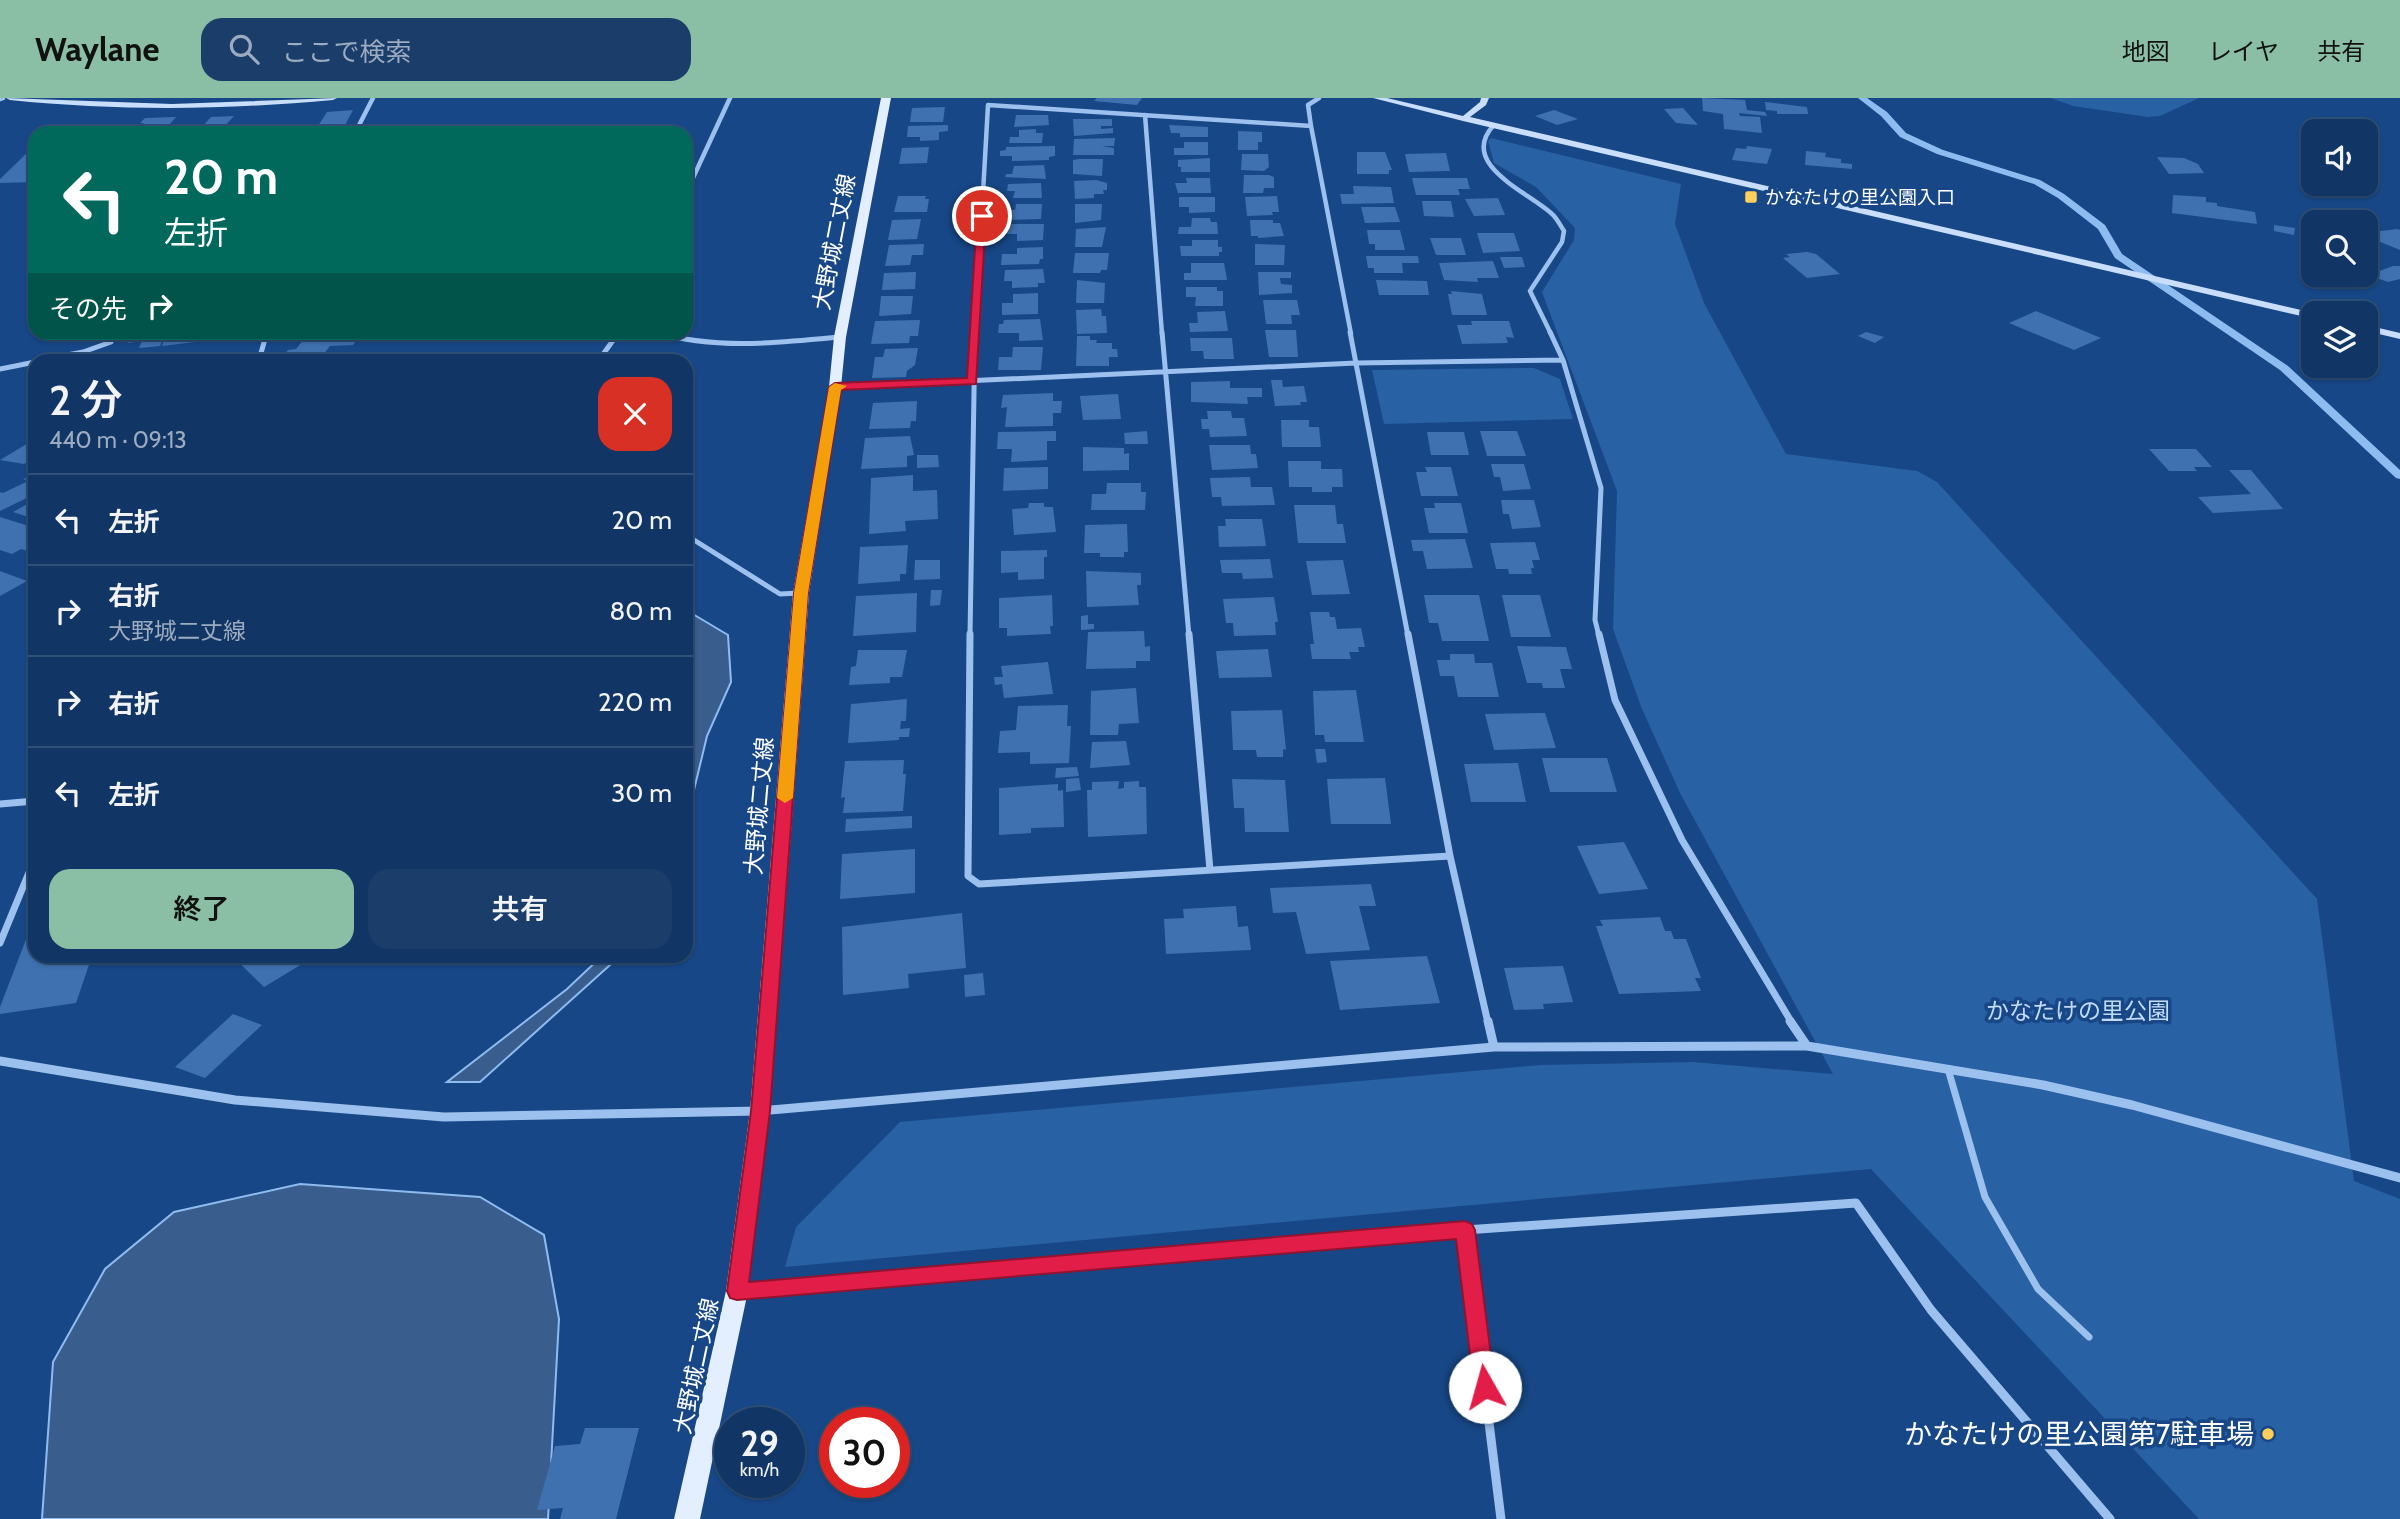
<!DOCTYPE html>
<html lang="ja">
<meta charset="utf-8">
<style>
body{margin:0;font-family:Cabin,"Noto Sans JP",sans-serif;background:#1a3d6a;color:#f1f3f6;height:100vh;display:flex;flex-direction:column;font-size:26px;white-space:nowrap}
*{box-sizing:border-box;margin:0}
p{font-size:23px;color:#9cabbf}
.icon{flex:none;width:38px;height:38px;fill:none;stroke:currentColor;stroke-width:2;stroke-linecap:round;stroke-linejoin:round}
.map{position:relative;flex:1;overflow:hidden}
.panel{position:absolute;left:28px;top:256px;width:665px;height:609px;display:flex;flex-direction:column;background:#113564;border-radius:21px;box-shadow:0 2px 5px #0004,0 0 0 2px #305078}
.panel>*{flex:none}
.hud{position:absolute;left:28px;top:28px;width:665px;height:214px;border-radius:21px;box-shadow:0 2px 5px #0004,0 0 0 2px #305078;background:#00695c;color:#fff;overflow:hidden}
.controls{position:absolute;left:2301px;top:21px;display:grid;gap:14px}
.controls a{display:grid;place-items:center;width:77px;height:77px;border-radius:14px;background:#113564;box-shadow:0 2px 5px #0004,0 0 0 2px #305078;font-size:35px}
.speed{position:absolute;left:714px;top:1309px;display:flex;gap:14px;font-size:35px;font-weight:700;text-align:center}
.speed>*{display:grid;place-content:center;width:91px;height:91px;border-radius:50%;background:#113564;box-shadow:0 2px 5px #0004,0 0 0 2px #305078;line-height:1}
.speed small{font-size:18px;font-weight:400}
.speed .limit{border:10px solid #d22;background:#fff;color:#111}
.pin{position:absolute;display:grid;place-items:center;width:60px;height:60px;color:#fff;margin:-30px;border:4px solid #fff;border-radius:50%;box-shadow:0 2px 7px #0007}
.me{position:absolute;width:77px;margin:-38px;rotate:353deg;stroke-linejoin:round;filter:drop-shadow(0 0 5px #0008)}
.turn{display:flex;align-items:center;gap:24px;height:147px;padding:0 21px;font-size:32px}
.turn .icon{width:91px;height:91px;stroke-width:2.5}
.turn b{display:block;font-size:49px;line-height:60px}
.then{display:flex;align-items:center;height:66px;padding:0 21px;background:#0003;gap:14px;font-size:26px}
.round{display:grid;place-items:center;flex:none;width:74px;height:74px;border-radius:21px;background:#1a3d6a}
.summary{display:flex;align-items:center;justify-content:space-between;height:119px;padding:0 21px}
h1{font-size:42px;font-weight:600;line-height:52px}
.button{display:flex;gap:14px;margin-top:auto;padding:14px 21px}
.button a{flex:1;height:80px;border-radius:21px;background:#8abfa5;color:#111;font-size:28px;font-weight:600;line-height:80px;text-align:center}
.button a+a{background:#1a3d6a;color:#f1f3f6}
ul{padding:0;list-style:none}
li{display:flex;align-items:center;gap:21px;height:91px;padding:0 21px;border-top:2px solid #305078}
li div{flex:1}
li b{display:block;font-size:26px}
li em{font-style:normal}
header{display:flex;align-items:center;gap:42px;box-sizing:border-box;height:98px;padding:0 35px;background:#8abfa5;color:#111}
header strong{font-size:33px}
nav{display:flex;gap:38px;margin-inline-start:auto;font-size:24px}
.search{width:490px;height:63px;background:#1a3d6a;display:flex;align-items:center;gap:18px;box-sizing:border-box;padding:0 24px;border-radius:21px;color:#9cabbf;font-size:26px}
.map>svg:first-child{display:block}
.green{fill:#2961a5}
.water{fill:#395e8d;stroke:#8fbcf0;stroke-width:2}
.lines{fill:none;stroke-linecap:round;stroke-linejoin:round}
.stream{fill:#8fbcf0;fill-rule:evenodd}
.building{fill:#3f71b0}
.lane{stroke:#9cc1ee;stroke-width:7}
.street-far3{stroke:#9cc1ee;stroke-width:4.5}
.street-far2{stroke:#9cc1ee;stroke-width:5}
.street-far1{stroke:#9cc1ee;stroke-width:7}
.street{stroke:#9cc1ee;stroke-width:9}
.secondary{fill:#c9defa;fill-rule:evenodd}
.primary{fill:#e3eeff;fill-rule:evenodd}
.route{fill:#e11d48;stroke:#92132f;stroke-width:2}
.slow{fill:#f59e0b}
.poi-dot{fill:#ffcf59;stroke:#174786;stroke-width:2.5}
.labels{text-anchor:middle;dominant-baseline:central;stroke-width:7;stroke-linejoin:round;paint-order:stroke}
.far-poi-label{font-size:19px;fill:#fff;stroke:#174786;text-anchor:start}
.street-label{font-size:23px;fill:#fff;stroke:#174786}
.park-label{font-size:23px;fill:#c2dbfa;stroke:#174786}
.near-poi-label{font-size:28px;fill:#fff;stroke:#174786;text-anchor:end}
</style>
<header>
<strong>Waylane</strong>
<div class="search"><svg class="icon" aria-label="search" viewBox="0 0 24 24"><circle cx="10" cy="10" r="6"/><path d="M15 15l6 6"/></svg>ここで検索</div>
<nav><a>地図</a><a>レイヤ</a><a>共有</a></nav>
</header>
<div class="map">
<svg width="2400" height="1421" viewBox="0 0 2400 1421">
<rect width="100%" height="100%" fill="#174786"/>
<!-- green -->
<path class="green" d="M2051,0H2199L2160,18L2148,19L2073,8Z
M1491,40L1681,86L1675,126L1704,205L1786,356L1917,373L1937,384L2317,801L2354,1083L2400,1101V1421H2199L1871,1071L785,1169L796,1129L900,1024L1541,967L1693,964L1833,976L1680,695L1642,611L1613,531L1617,393L1542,194L1574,142L1575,130L1536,89L1494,65L1488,43Z
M1534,270L1560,281L1573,321L1384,326L1372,272Z"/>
<!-- water -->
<path class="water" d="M686,512L728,537L731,584L707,638L686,725Z
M602,858H620L480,984H447L567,891Z
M300,1086L480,1099L544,1137L559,1221L548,1421H42L53,1264L105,1171L174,1114Z"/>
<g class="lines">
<!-- stream -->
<path class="stream" d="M1858,0H1867L1887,14L1906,35L1943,52L2040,82L2064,96L2105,127L2122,156L2288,268L2400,372V381L2396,380L2280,272L2115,160L2098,131L2058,100L2034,86L1937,56L1900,39L1881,18Z"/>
</g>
<!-- building -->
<path class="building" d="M1097,0H1142L1137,7L1094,3Z
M1702,0L1745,2L1747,12L1765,14L1767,18L1739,15L1740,18L1760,19L1762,35L1724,31L1723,16L1703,13Z
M1765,4L1807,9L1808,16H1777V13L1766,12Z
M945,9L943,24H910L912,10Z
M1683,10L1698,27L1676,25L1664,11Z
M353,12L345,27L318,28L327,14Z
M1554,12L1578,21L1557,27L1535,18Z
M1016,17H1048L1049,27L1014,29Z
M234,18L222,31L199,32L211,19Z
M176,19L170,26H178L170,34L129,35L136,28H141L144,25H140L145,20Z
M1073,21H1112V28H1101V31L1113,30V35L1074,38Z
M115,27H135L128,34H108Z
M948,27V33L939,34V42L920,43V39H907L908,28Z
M1169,27L1208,29V39H1180V35H1171Z
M1036,31V35H1043L1042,45H1009L1010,39H1019V32Z
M1238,33L1262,34V44H1258V52H1238Z
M1115,40L1114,48H1102L1114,50V57H1073L1074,41Z
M1184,44H1208V57H1174V50H1184Z
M1055,48V58L1049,59V62L1012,63V58H1000V53L1006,52V49Z
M1747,48L1772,51L1767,66L1732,62L1736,50L1746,51Z
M929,49L927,65L899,66L902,50Z
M29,53H35V84L0,85V81Z
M1806,53L1826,55L1825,59L1841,61V65L1852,66V71L1805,67Z
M1357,54H1385L1392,72H1389V76H1357Z
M1446,55L1450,73L1409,74L1405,56Z
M1242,56H1268L1269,69L1264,73L1241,72Z
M2157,59L2184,60L2198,66L2204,75L2169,76Z
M1210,60V74H1181V69H1178V62Z
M1079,61H1103L1102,78L1073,76V62Z
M1044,67L1046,81L1005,79L1006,76H1012L1014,68Z
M1244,77H1269L1274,79V90H1264L1263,95H1243Z
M1186,80H1210L1211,95H1178L1175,85H1187Z
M1412,80H1467L1470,91H1458L1460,97H1416Z
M1096,82L1107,85V92H1103L1104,96H1094V100L1075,101L1074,83Z
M1041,85L1042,100H1013L1015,93H1007L1008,86Z
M1353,88L1391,89L1394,105L1342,106L1340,96H1354Z
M2173,97L2206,99V104L2217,105V108L2255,114L2257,126L2172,115Z
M898,98H926L925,101H929L927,114H894Z
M1277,98L1279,114H1272L1273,117L1247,118L1245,99Z
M1179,99H1215V114L1189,115V109H1179Z
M1498,100L1505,117L1474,118L1465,101Z
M1422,103H1451L1454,119L1424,118Z
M1016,106H1042L1041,121L1008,122L1006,112H1015Z
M1075,106H1102L1101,122L1075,125Z
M1361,109H1395L1400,124L1365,125Z
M1192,120H1210L1211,124H1217L1218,136H1178L1179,129H1191Z
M921,121L917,141L888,142L892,122Z
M1250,122H1273V125H1280L1284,138L1258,140V138H1251Z
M1008,126H1044L1043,142L1017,143V136H1007Z
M2274,127L2295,130L2294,137L2274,133Z
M1106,129L1102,149H1075L1076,131Z
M2397,131L2400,132V152L2366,138V135Z
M1367,132H1400L1405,152H1375V146H1369Z
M1477,135H1514L1520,153L1483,155Z
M1430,140H1461L1466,157H1436Z
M1192,142H1218V149H1222V154H1219V158H1181L1180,148H1192Z
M924,146L923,157H912L910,167L885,168L889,147Z
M1255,146L1285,147L1284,167H1255Z
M1043,149V161H1040L1039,166L1001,167L1002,156H1017V150Z
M1807,154L1816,156L1840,176L1807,180L1783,160L1790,159L1786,156Z
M1075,155H1109L1107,172H1101L1100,175H1073Z
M1366,158H1418L1419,165H1402L1403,175H1374V170H1368Z
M1500,159H1522L1525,169L1504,170Z
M1493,163L1499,180H1477L1478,184L1444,182L1439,165Z
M1191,165H1224L1227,182H1184V175H1191Z
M2393,168H2400V181L2388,184L2369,177Z
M1043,171L1045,185H1038V189L1012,190V183H1004L1005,172Z
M916,174L915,191L882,192L884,175Z
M1258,174H1291V180H1280L1281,186L1292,187V195L1259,197Z
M1077,182L1105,185L1104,205H1076Z
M1376,182L1427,183L1429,197H1379Z
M1186,189H1217V193H1223V208H1195L1196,199H1186Z
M1451,193L1482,196L1487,217H1452L1448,196H1452Z
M1038,195V216L1002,217V205H1013V196Z
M881,198H913L911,216L879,218Z
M1263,202H1297L1300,217H1291L1292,226H1266Z
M1101,211L1102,218H1106L1107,235L1077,236L1076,212Z
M1225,213L1228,233L1190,234L1189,225H1198L1197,214Z
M2036,213L2101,240L2074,252L2009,225Z
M1040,221L1043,242L1019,243V235H998L999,226H1003L1004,222Z
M920,222L918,238H910L909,245L871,246L875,223Z
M1471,223H1509L1514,240L1506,239L1508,245L1462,246L1457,227H1472Z
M1265,232H1296L1298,259H1269Z
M130,234H222L220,241L162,248L166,236L164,240L146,242L163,241L160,248L139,250L142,243L128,245Z
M1866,234L1884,239L1875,245L1858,238Z
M309,235H362L353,247L330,248L319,262H279L288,252L296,251Z
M1077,238H1090V242H1097L1096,245H1112V251H1117L1118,259H1109V268H1076Z
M1190,240H1232L1234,261H1204L1203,253H1191Z
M1013,249H1043L1041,272H998L999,259H1012Z
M918,250L915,267L907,273L906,279L872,280L875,259H883L885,251Z
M219,256L218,262H179V261Z
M1271,282H1282L1283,289L1304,288L1307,304H1300L1301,307L1275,308Z
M1230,283V290H1262V299H1247L1248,306L1191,304V284Z
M1053,295V303H1062L1061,315H1053V328L1005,329L1007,309L1001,310L1003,297Z
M1118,296L1121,321L1083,322L1080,298Z
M917,303L916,323H911L910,330L869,331L873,305Z
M1207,313H1231L1232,320H1244L1247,338L1210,339L1209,331H1202L1201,321H1208Z
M1281,322H1309V329H1319L1321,349H1282Z
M1056,333V343H1047V362L1011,364L1012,351H997L998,334Z
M1147,333L1148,346H1125L1124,335Z
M1480,333H1517L1526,358H1487Z
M1427,334H1464L1469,357H1431Z
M910,338L914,357L907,358V369L861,371L865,340Z
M35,341V359L24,366L0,362Z
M1209,347H1250L1251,356H1256L1258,370L1212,372Z
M1083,349L1124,350V356L1129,355V372L1083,373Z
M2149,351H2196L2212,369H2194L2197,373H2169Z
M917,357H938L939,369L917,370Z
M1288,363H1321V371H1342L1343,389H1332V394H1312V389H1289Z
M1491,366H1524L1531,391L1503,393L1500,379H1494Z
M1048,369V391L1003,393L1004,370Z
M1425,369H1451L1458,398H1421L1416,374H1427Z
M2229,372H2251L2283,411L2213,415L2198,399L2251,396Z
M35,376V396L0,413V394L3,395L28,383L23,381Z
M913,377V393L937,392L938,421L905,423L906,433L869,436L871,380Z
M1250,379L1251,389H1272L1275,407L1222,408L1221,399H1212L1210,380Z
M1107,385H1141V394H1146L1145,412H1091L1092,396H1106Z
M35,402V421L13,414Z
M1501,402H1534L1541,429L1512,431L1509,416H1503Z
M1029,405H1044V409H1053L1056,434L1014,437L1012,411L1028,410Z
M1434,405H1461L1468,435H1429L1424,410H1435Z
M1294,407H1335L1337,426H1343L1346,445H1298Z
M0,419L35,430V455L21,451L12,456L0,452Z
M1225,421H1262L1266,448L1219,449L1218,428H1226Z
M1127,426L1128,454H1124V459H1100V455H1084L1085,427Z
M1465,441L1473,470L1427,471L1423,453H1413L1411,442Z
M1535,444L1540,462H1532L1534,470H1531L1532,476H1509L1508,471H1496L1490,445Z
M908,447L906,476H900V483L858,486L860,449Z
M1047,452V459H1044V481L1018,482V474L1001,475V453Z
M1270,461L1273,480L1243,481L1242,475H1222L1220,462Z
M915,462H940V481L914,482Z
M1343,462L1350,496L1312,497L1306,463Z
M0,473L27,483L0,498Z
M1086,473L1141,475V487H1137L1139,507L1087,509Z
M931,492H942L940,507L930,508Z
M917,495L916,534L853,538L856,498Z
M1052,497L1053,528H1050L1051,536L1007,538V530H999V500Z
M1424,497H1479L1489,543H1442L1438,525H1429Z
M1502,497H1540L1551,539H1511Z
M1274,499L1278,524H1275L1276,537L1234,538L1233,525H1226L1223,501Z
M1310,514H1329L1330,519H1335L1337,531L1361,530L1365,549H1358L1359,554H1349L1351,561H1312L1310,546H1314Z
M1088,517V526H1094V531L1081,532V518Z
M1144,533L1145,549L1150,548V563H1136V570L1086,571L1088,534Z
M1517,548L1566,549L1572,571H1560L1565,590H1543L1542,585H1527Z
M1268,551L1272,579L1219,580L1216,553Z
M858,552H907L902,579H890V585L849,587L851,569L856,568Z
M1450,556H1474L1475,565H1492L1499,599H1458L1454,578H1440L1437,562H1450Z
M1048,564L1053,596L1004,600L1002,586L995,587L994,579H1003L1001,568Z
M1136,590L1139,625L1119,626L1118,637H1090L1091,593Z
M1356,592L1364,644H1325L1324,637H1315L1313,593Z
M907,601L906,623H901L900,631L910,630L909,639H899V642L848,645L851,606Z
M1068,607L1067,628H1071L1069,665L1030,666V654L998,655L1000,633L1016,632L1018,608Z
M1282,612L1286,652L1283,651V659H1257L1256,652H1233L1231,613Z
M1545,615L1556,650L1494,652L1485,616Z
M1126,643L1130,667L1090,670L1092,644Z
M1315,651H1325L1327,664L1317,665Z
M1542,660H1607L1617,694H1550Z
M904,662L903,676H906L903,713L843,715L845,699L841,700L845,663Z
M1518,665L1526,704H1471L1464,666Z
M1077,669L1079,678L1055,680L1056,670Z
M1079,680L1081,692L1066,694V681Z
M1385,680L1391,726H1331L1327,681Z
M1232,681L1285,682L1289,734H1245L1244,710H1234Z
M1119,683L1118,691L1124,690V684L1139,683V689H1146L1147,736L1088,739L1087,692H1092V684Z
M1058,686V693L1063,692L1064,729L1031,730V735L999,737V690Z
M912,718V730L845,734L846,721Z
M1624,744L1648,791L1599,796L1577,748Z
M915,751V795L840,801L842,756Z
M1371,786L1376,808H1359L1370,852L1306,856L1296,814L1273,815L1270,790Z
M1236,808L1238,829L1248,828L1251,852L1166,856L1164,821L1184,820L1183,811Z
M962,815L966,870L908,876L909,890L843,897L842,829Z
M35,818V858H92L76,905L0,916V909Z
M1660,819L1665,833H1671L1674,841H1686L1701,880H1695L1701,893L1619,896L1596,828H1603L1600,822Z
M232,858H300L307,863L264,889Z
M1427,858L1440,905L1340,912L1330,863Z
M1563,868L1573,904L1543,906L1544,911L1514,912L1504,870Z
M983,875L985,897L965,899L964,877Z
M233,916L262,927L205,980L175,969Z
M585,1330H639L616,1421H560L563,1410L537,1412L555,1348L580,1346Z"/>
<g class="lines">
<!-- lane -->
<path class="lane" d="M1948,971L1985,1099L2038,1191L2089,1239"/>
<!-- street-far3 -->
<path class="street-far3" d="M0,1L3,0
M1145,17L1162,236
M1311,28L1308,7L1319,0
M1493,28C1459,66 1526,93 1551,115C1557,120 1560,127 1564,133L1562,144L1530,193L1551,236
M355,35L373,0
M686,95L730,0
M98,234L101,236
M653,234L660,236
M975,236L988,7L1311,28L1351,236"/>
<!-- street-far2 -->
<path class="street-far2" d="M654,234C716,252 777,245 840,239
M1162,234L1189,538
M1350,234L1408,538
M1550,234L1563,262L1601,390L1595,522L1599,538
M41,262L83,254L111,244L98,234
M259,262L267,234
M599,262L619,234
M0,271L35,264
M835,289L1356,265L1563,262
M686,437L780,496L800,495
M970,538L975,234"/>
<!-- street-far1 -->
<path class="street-far1" d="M970,536L968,778L979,786L1450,758
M1189,536L1210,772
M1408,536L1450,758
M1599,536L1615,602L1682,742L1792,925
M0,706L35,703
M1450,758L1488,925
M0,845L35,760"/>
<!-- street -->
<path class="street" d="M1488,923L1494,949
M1790,923L1807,948
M0,963L235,1002L444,1019L760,1013L1494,949L1807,948L2043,987L2132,1007L2400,1080
M1465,1132L1501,1421
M741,1193L1465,1132L1856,1105L1931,1212L2110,1421"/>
<!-- secondary -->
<path class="secondary" d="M6,0L172,6L337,0L333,2C225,12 118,13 10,2Z
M1373,0H1387L1463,18L1480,4L1481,0H1489L1486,7L1470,19L2314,215V221L1463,23Z
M2366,227L2400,235V241L2366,233Z"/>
<!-- primary -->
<path class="primary" d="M881,0H891L846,239L841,289L809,495L770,1013L748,1193L700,1421H674L726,1193L750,1013L793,495L829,289L834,239Z"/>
</g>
<!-- route -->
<path class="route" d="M982,115L986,118L976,286L841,292L808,495L770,1013L749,1184L1465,1123L1472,1126L1475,1132L1495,1289L1492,1296L1485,1299L1477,1296L1474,1289L1456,1141L737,1202L730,1200L727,1193L751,1013L794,495L829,289L835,285L967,280L977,118Z"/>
<!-- slow -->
<path class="slow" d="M835,285L847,288L841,292L808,495L793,700L785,705L777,700L794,495L829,289Z"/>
<!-- markers -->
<g class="poi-dot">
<rect x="1744" y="92" width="14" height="14" rx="3.5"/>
<circle cx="2268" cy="1336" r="7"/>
</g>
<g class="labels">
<!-- far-poi labels -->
<g class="far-poi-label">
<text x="1765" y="99">かなたけの里公園入口</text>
</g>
<!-- street labels -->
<g class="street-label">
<text transform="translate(834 144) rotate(-79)">大野城二丈線</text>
<text transform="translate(759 708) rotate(-85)">大野城二丈線</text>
<text transform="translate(696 1268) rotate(-78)">大野城二丈線</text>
</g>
<!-- park labels -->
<g class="park-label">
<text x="2078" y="913">かなたけの里公園</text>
</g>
<!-- near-poi labels -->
<g class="near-poi-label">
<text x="2254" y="1336">かなたけの里公園第7駐車場</text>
</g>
</g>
</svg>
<div class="controls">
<a><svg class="icon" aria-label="sound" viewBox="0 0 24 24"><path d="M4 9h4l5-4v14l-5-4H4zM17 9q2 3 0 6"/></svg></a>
<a><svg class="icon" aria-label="search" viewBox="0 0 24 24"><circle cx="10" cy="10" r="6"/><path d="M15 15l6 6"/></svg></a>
<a><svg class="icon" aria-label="layers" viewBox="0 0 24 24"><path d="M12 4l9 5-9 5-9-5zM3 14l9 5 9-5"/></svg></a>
</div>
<div class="speed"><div>29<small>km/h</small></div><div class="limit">30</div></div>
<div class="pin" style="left:982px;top:118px;background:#d93025"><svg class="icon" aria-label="arrive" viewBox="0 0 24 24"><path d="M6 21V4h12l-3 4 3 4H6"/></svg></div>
<svg class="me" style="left:1485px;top:1289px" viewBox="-20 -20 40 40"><circle r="19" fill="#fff"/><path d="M0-13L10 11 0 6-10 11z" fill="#e11d48"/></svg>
<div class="hud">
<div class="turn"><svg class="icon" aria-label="left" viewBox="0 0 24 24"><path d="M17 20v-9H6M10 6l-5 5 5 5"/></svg><div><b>20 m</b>左折</div></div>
<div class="then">その先<svg class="icon" aria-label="right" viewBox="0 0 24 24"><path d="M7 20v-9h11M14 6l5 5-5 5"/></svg></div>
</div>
<section class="panel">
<div class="summary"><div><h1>2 分</h1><p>440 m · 09:13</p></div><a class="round" style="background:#d93025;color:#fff"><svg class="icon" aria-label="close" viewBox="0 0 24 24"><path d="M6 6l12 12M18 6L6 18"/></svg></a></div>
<ul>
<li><svg class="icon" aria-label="left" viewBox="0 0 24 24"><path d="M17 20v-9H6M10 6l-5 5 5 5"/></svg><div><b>左折</b></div><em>20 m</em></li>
<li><svg class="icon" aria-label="right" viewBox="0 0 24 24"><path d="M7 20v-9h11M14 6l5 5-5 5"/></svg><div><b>右折</b><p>大野城二丈線</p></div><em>80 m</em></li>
<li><svg class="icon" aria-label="right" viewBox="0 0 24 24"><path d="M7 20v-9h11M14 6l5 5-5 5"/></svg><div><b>右折</b></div><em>220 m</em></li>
<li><svg class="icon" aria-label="left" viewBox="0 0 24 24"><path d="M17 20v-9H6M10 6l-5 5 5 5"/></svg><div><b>左折</b></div><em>30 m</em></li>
</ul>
<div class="button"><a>終了</a><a>共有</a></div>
</section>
</div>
